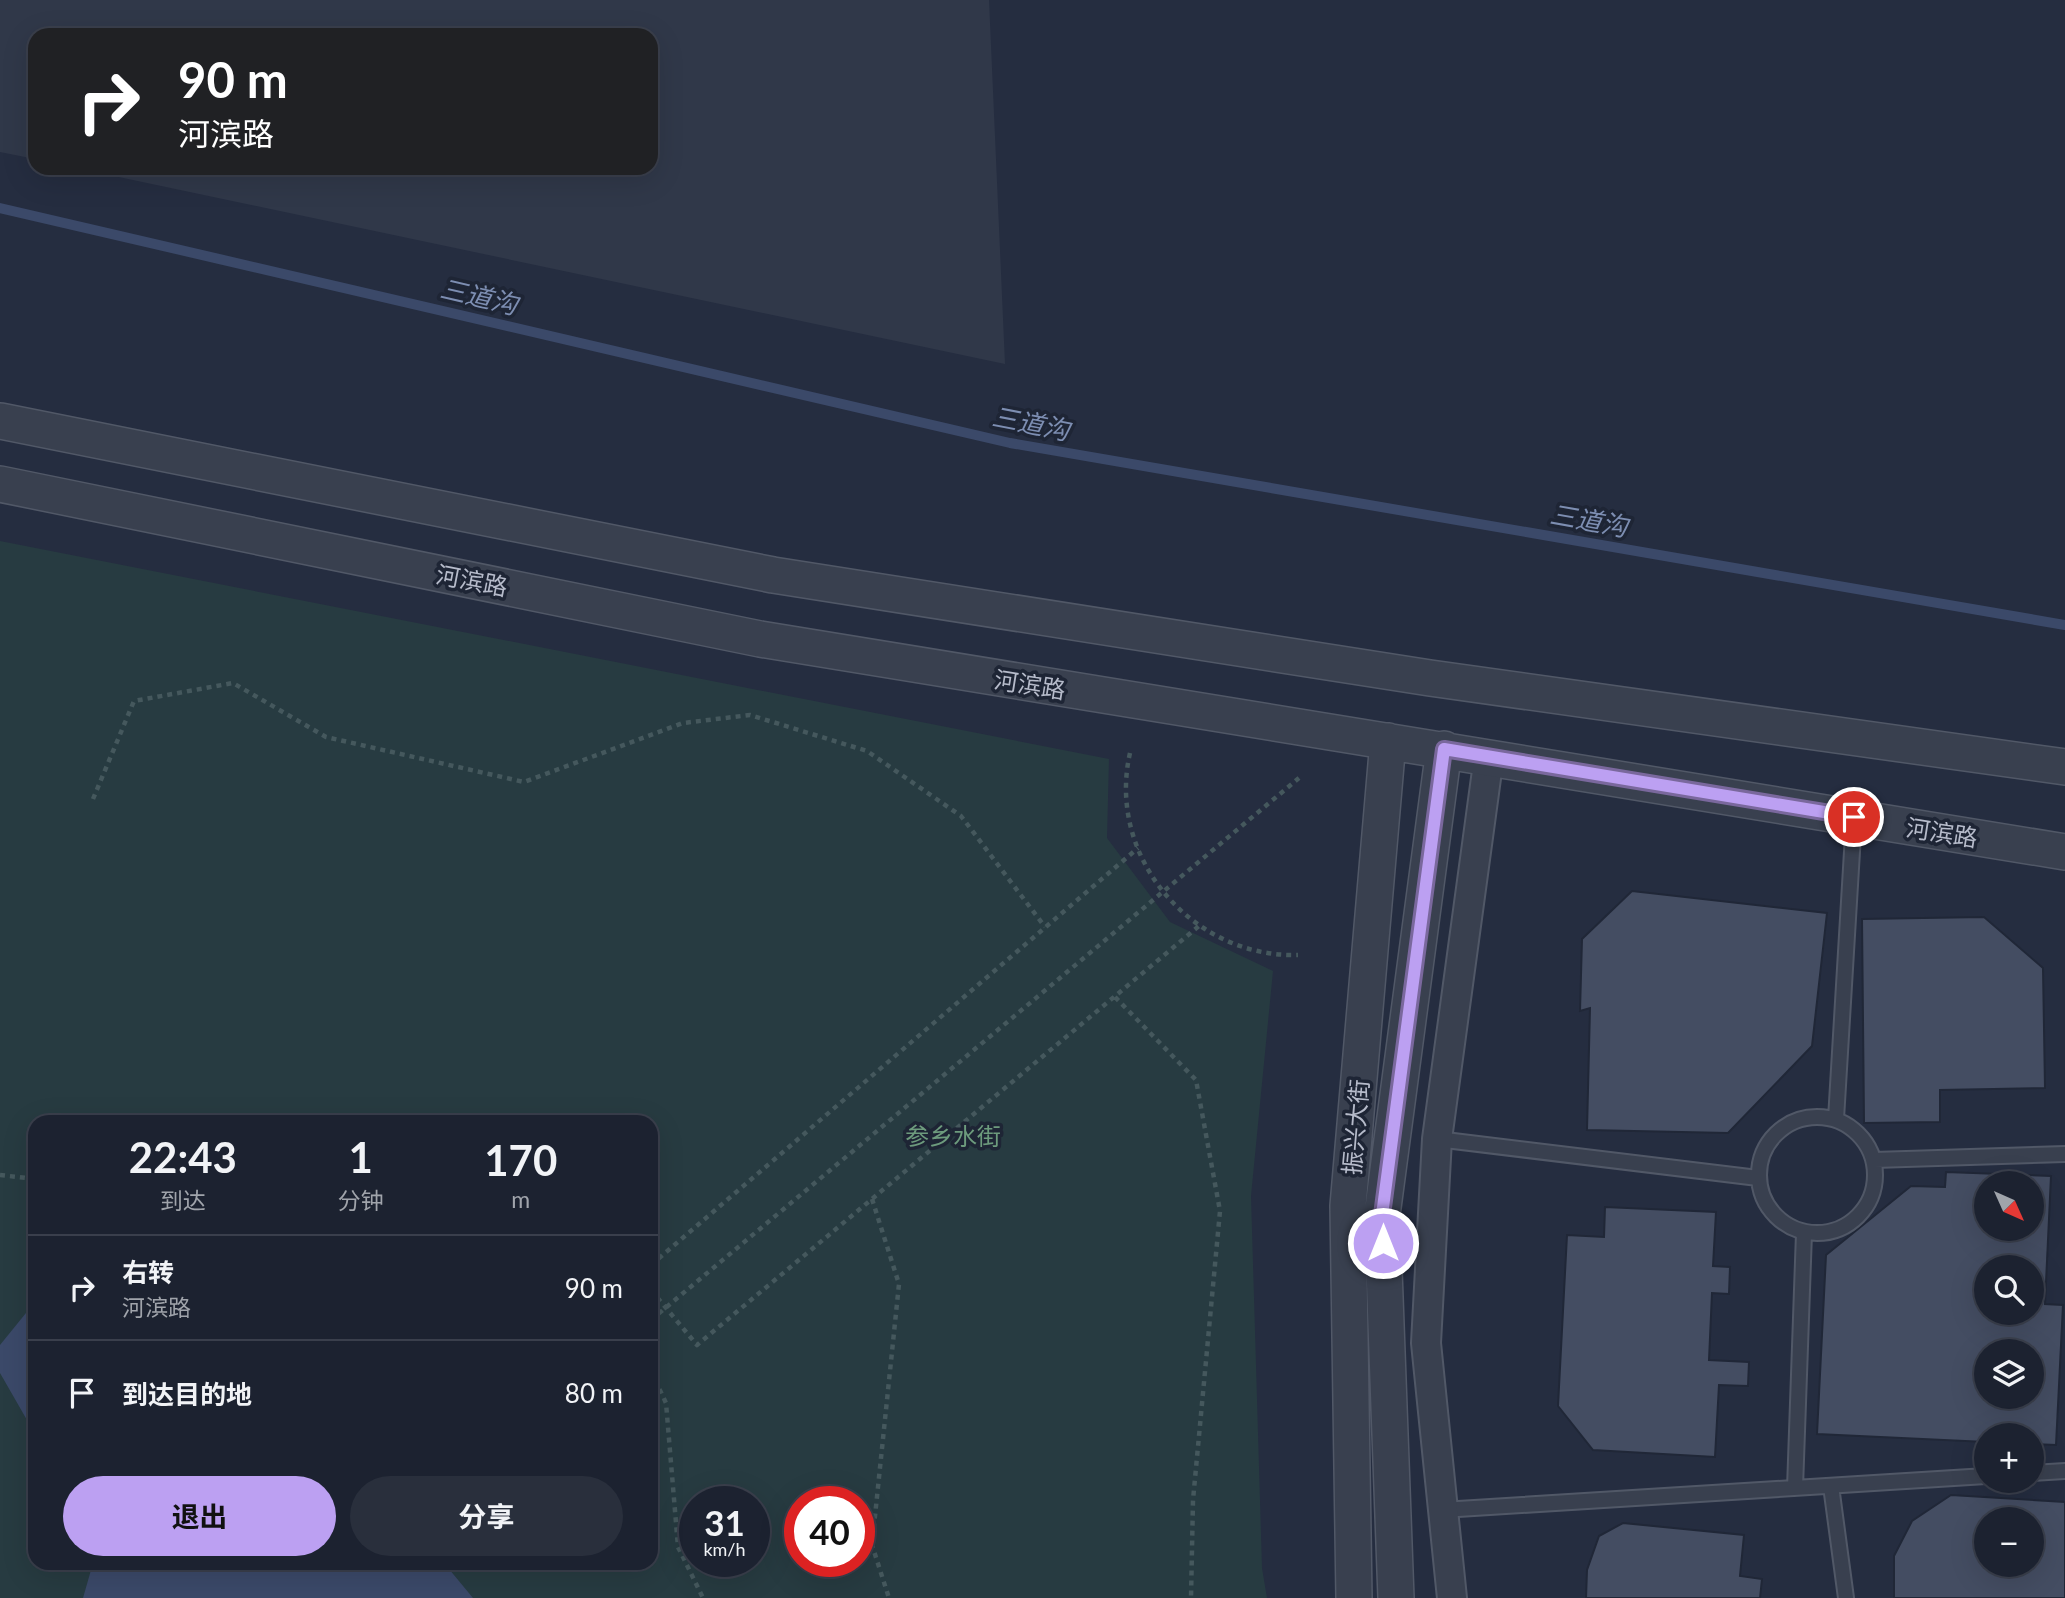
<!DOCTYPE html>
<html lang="zh">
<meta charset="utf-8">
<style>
body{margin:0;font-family:Lato,"Noto Sans SC",sans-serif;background:#292f3c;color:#f1f3f6;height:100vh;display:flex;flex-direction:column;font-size:26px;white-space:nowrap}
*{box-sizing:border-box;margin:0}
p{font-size:23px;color:#a0a4ab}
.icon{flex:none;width:38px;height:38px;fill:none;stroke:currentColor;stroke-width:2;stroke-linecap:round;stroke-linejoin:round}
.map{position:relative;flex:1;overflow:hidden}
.panel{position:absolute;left:28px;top:1115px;width:630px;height:455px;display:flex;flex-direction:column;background:#1c2230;border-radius:21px;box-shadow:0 7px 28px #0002,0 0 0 2px #3a3f4c}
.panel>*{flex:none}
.hud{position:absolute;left:28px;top:28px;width:630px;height:147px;border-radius:21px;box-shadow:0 7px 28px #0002,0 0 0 2px #3a3f4c;background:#202124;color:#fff;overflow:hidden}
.needle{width:46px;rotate:135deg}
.tools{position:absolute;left:1974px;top:1171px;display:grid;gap:14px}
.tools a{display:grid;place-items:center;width:70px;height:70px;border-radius:50%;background:#1c2230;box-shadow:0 7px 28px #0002,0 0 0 2px #3a3f4c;font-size:35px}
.speed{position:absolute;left:679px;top:1486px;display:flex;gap:14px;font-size:35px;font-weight:700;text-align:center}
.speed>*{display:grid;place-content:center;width:91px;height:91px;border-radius:50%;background:#1c2230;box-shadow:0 7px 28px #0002,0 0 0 2px #3a3f4c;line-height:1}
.speed small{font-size:18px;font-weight:400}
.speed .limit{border:10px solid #d22;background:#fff;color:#111}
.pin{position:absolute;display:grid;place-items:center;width:60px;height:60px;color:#fff;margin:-30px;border:4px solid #fff;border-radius:50%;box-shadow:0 2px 7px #0007}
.me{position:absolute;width:77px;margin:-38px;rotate:0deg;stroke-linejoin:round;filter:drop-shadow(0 0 5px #0008)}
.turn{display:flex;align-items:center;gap:24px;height:147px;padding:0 35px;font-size:32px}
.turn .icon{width:91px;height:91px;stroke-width:2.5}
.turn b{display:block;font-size:49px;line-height:60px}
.eta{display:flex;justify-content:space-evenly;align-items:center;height:119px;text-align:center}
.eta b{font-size:42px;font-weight:700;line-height:49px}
.action{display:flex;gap:14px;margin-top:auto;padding:14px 35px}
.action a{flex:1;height:80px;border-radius:42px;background:#bca0f2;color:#111;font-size:28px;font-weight:700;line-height:80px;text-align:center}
.action a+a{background:#292f3c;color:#f1f3f6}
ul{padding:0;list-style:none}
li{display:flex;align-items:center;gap:21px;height:105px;padding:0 35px;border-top:2px solid #3a3f4c}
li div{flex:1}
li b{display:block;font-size:26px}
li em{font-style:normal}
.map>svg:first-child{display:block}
.airport{fill:#303849}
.green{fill:#273b41;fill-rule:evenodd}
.water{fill:#3b4969}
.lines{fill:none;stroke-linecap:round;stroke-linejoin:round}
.stream{stroke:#3b4969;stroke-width:10}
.building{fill:#444d62;stroke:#202737;stroke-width:2;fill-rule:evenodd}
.service-casing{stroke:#515867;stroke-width:18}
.minor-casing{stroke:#515867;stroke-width:32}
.tertiary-casing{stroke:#515867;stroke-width:38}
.path{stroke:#45585d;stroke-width:4.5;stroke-dasharray:5 5;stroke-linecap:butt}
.service{stroke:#39404f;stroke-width:14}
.minor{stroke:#39404f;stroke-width:28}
.tertiary{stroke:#39404f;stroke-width:35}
.route-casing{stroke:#7a689d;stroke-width:18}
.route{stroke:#bca0f2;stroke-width:12}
.labels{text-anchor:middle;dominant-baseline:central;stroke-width:7;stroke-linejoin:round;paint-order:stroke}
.street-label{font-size:24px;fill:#b6bbca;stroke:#1e2535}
.park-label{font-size:24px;fill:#6d9b7d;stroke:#1e2535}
.water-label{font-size:26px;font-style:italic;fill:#7d8eb2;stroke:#1e2535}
</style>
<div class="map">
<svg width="2065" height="1598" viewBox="0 0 2065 1598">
<rect width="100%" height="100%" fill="#252d40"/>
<!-- airport -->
<path class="airport" d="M0,0H989L1005,364L76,168H651V35H35V159L0,152Z"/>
<!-- green -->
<path class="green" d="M0,541L1109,759L1107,838L1170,922L1273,971L1251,1196L1262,1568L1267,1598H0ZM35,1122H651V1563H35ZM695,1502H754V1561H695ZM800,1502H859V1561H800Z"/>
<!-- water -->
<path class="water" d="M35,1312V1434L0,1373V1345L26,1313Z
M93,1563H444L473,1598H83Z"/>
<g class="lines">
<!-- stream -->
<path class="stream" d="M0,208L1010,443L2065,625"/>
</g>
<!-- building -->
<path class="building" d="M1632,891L1827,913L1812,1046L1728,1133L1587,1130L1590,1008L1580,1011L1582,939Z
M1984,917L2043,968L2045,1088L1940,1090V1122L1864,1123L1862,919Z
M1946,1172L2051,1176L2045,1304L2063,1305L2056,1445L2032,1444V1435H1986V1442L1817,1434L1826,1255L1911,1186L1945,1187ZM1986,1183H2032V1228H1986ZM1986,1267H2032V1312H1986ZM1986,1351H2032V1396H1986Z
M1605,1207L1716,1212L1713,1266L1730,1267L1729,1294L1712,1293L1709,1360L1749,1362L1748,1386L1719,1385L1715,1457L1593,1450L1558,1406L1567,1235L1604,1237Z
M1951,1495L2065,1502V1598H1894V1556L1912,1521ZM1986,1519H2032V1564H1986Z
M1623,1523L1744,1535L1740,1576L1762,1579L1760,1598H1586L1587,1570L1599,1536Z"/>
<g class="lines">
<defs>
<path id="service" d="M1759 1175a58 58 0 1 1 116 0a58 58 0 1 1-116 0Z
M1836,1119L1854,818
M1437,1139L1758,1178
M1874,1160L2065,1154
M2032,1473L2065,1471
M1831,1486L1846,1598
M1795,1488L1804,1233
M1442,1510L1986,1476"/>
<path id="minor" d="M1452,1598L1426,1343L1437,1139L1489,756"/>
<path id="tertiary" d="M0,421L773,575L1430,678L2065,767
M0,484L760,639L2065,852
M1354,1598L1348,1206L1388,741
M1396,1598L1382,1215L1444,749"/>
</defs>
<!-- service casing -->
<use href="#service" class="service-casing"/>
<!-- minor casing -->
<use href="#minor" class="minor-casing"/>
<!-- tertiary casing -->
<use href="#tertiary" class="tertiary-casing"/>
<!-- path -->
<path class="path" d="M1130,753C1106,857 1192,958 1298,955
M93,799L134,701L233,683L326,737L524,782L683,723L750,715L867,751L961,816L1045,927
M1115,997L1196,1080L1220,1211L1193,1500L1191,1598
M0,1175L35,1179
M872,1199L899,1284L872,1545L889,1598
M651,1265L1138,848
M651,1290L697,1345L1199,926
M651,1320L1299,778
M651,1371L666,1403L678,1547L703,1598"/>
<!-- service -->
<use href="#service" class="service"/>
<!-- minor -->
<use href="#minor" class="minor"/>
<!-- tertiary -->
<use href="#tertiary" class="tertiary"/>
</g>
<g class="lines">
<defs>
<path id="route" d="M1383,1243L1382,1215L1444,749L1854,817"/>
</defs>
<!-- route casing -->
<use href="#route" class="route-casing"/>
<!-- route -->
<use href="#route" class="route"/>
</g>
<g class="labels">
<!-- street labels -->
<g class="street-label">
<text transform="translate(472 580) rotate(11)">河滨路</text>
<text transform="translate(1030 684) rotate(9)">河滨路</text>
<text transform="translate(1942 832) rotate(9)">河滨路</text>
<text transform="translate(1355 1127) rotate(-85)">振兴大街</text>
</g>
<!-- park labels -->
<g class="park-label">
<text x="953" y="1135">参乡水街</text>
</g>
<!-- water labels -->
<g class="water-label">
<text transform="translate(479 296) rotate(13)">三道沟</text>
<text transform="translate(1031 423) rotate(11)">三道沟</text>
<text transform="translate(1589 520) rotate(10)">三道沟</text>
</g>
</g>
</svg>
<div class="tools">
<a><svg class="needle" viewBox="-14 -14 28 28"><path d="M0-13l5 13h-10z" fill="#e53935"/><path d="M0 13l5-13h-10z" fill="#a0a4ab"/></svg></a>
<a><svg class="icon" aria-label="search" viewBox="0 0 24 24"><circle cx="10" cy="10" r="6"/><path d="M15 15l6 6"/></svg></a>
<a><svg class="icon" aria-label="layers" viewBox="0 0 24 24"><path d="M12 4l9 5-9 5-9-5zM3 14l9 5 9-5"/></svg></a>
<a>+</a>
<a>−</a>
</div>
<div class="speed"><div>31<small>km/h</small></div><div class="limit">40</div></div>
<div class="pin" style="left:1854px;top:817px;background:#d93025"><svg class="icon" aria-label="arrive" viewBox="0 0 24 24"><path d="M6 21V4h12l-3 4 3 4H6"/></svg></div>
<svg class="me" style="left:1383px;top:1243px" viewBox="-20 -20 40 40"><circle r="17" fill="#bca0f2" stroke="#fff" stroke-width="3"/><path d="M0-11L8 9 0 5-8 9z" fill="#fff"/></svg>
<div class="hud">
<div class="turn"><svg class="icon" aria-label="right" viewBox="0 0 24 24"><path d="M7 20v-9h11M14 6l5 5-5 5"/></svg><div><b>90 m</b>河滨路</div></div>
</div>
<section class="panel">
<div class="eta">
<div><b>22:43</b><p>到达</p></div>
<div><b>1</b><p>分钟</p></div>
<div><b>170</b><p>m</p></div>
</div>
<ul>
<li><svg class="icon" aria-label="right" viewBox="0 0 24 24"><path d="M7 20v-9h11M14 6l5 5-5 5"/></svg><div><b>右转</b><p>河滨路</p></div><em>90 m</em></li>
<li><svg class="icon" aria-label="arrive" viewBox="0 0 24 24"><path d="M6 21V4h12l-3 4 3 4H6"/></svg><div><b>到达目的地</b></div><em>80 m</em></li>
</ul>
<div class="action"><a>退出</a><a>分享</a></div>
</section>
</div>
